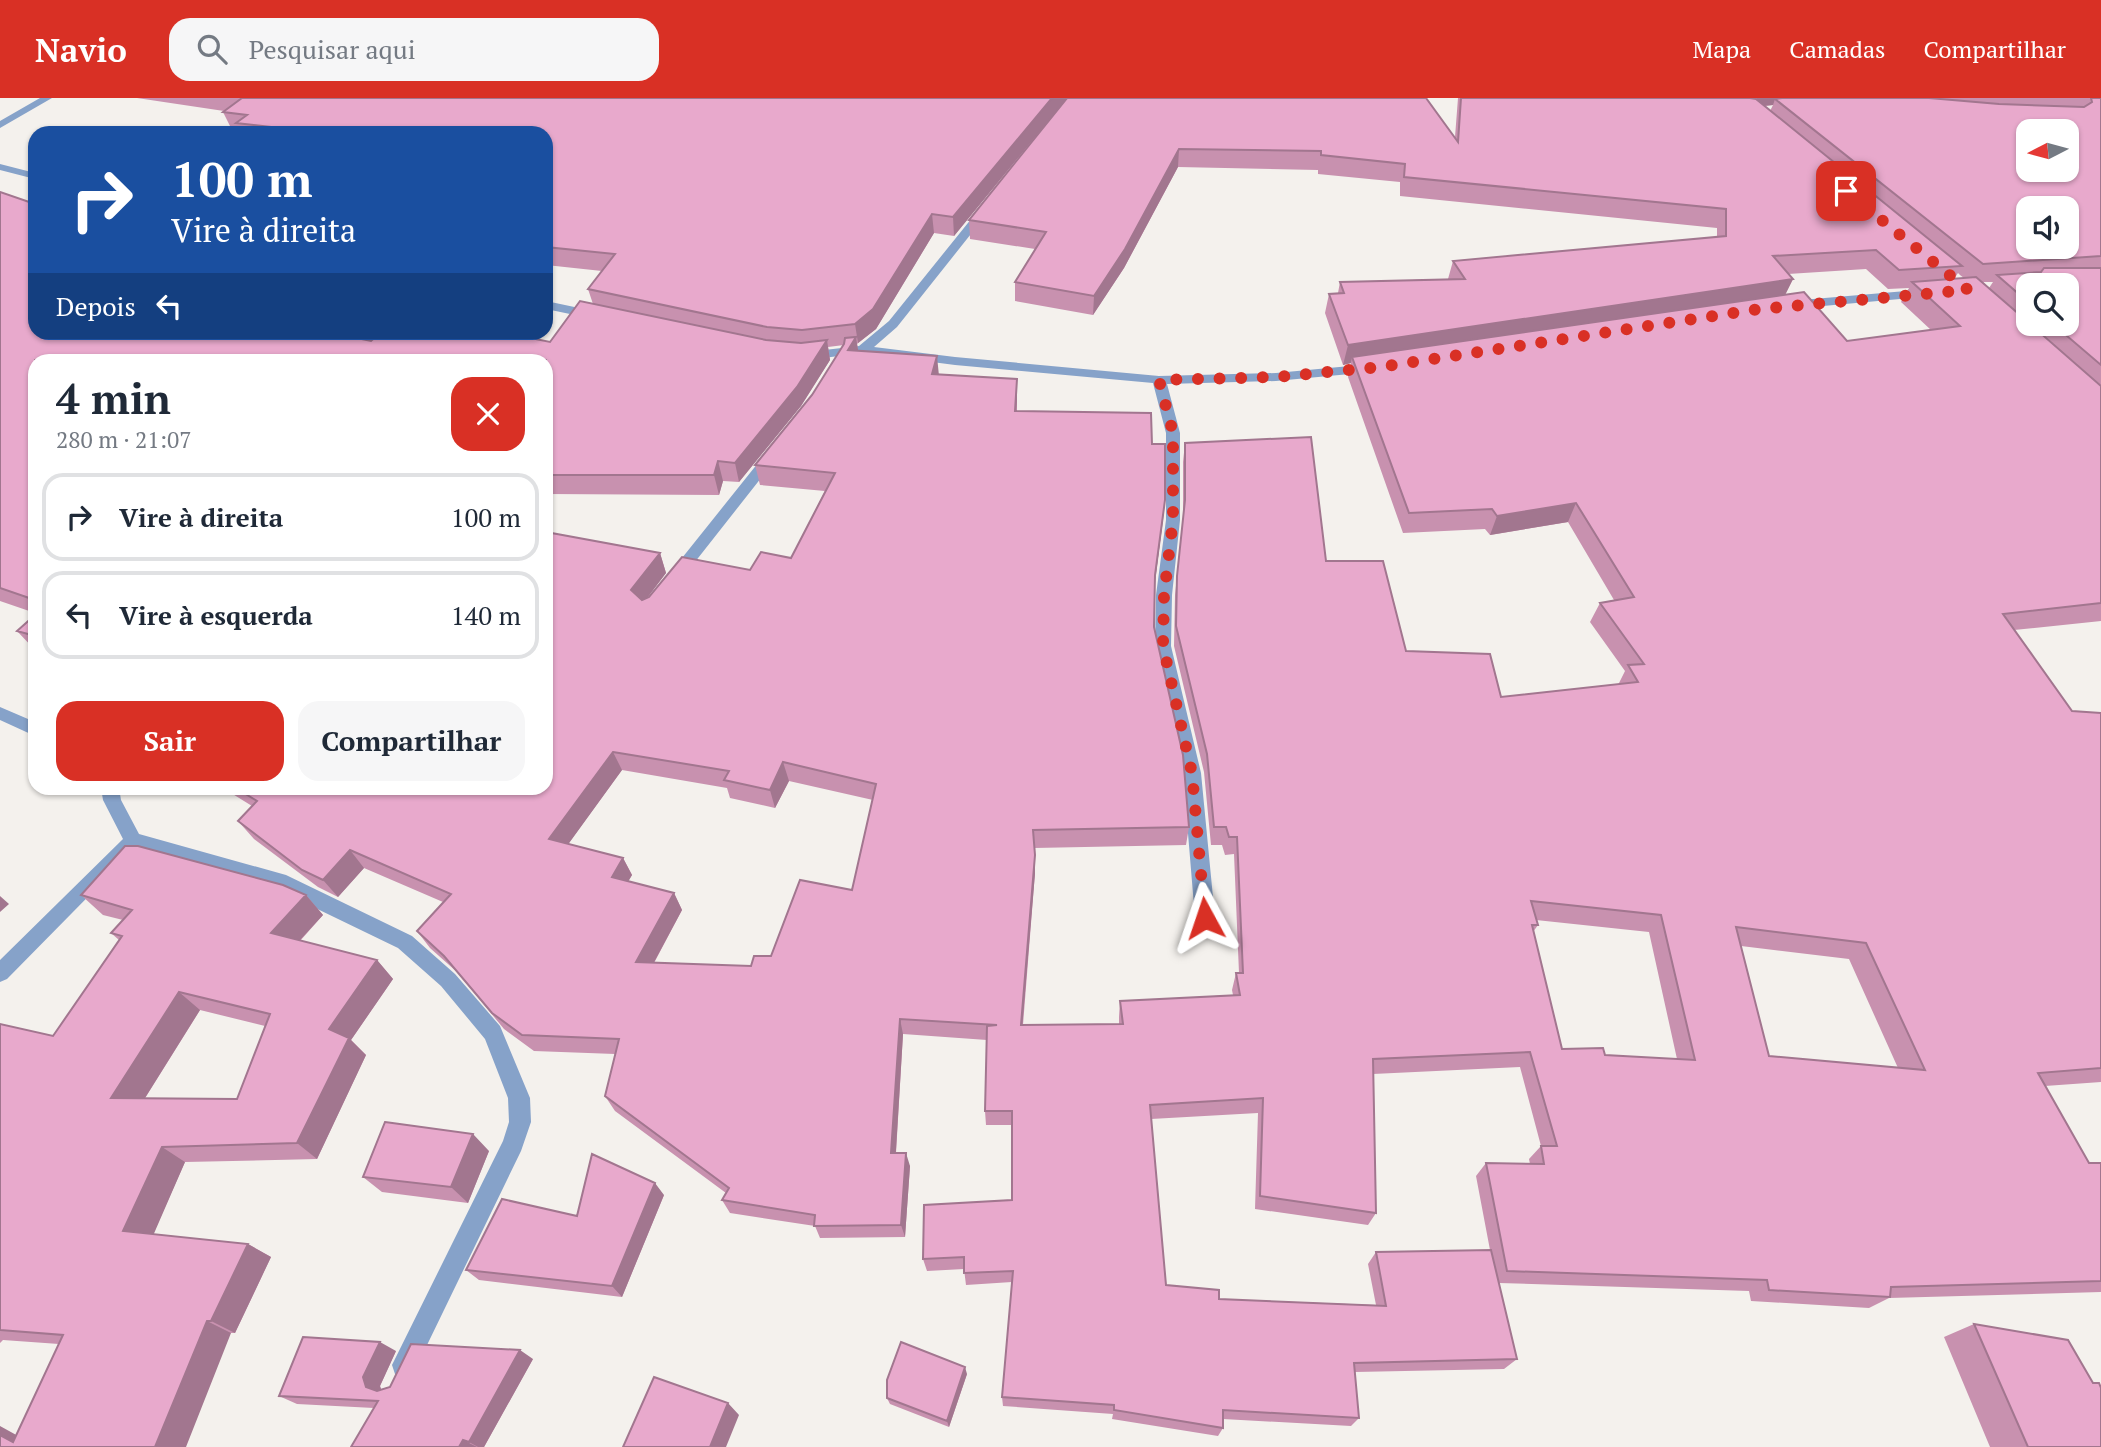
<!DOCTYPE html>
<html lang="pt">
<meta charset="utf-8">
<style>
body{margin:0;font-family:"PT Serif",serif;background:#f6f6f7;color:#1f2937;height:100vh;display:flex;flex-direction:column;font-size:26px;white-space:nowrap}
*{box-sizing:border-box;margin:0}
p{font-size:23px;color:#747a83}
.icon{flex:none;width:38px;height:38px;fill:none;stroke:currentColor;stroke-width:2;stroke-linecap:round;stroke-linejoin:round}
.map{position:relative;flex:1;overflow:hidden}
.panel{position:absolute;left:28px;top:256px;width:525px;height:441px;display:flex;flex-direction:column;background:#fff;border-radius:21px;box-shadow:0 2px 5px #0004}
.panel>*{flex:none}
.top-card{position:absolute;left:28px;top:28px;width:525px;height:214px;border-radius:21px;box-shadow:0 2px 5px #0004;background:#1a4fa0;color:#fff;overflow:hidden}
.needle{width:46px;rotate:264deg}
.tools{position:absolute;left:2016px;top:21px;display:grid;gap:14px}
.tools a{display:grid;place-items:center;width:63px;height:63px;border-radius:14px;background:#fff;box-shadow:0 2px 5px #0004;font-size:35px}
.pin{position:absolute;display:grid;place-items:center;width:60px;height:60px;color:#fff;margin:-30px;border-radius:14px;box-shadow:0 4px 10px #0006}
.me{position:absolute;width:77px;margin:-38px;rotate:355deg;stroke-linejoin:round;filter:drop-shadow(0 0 5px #0008)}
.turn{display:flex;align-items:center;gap:24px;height:147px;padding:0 28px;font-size:32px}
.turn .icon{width:91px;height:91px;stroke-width:2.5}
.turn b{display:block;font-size:49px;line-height:60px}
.then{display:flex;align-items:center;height:66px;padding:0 28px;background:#0003;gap:14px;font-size:26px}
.round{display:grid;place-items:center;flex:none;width:74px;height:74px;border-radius:21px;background:#f6f6f7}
.overview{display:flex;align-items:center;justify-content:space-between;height:119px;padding:0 28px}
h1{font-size:42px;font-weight:700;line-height:52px}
.primary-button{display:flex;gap:14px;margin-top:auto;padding:14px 28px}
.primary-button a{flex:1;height:80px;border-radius:21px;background:#d93025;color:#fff;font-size:28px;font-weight:700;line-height:80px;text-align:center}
.primary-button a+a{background:#f6f6f7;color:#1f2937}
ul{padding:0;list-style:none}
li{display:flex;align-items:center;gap:21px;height:88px;margin:0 14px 10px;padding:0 14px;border:4px solid #e0e1e3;border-radius:21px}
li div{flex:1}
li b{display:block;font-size:26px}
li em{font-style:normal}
header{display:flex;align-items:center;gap:42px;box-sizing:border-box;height:98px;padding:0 35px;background:#d93025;color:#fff}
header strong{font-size:33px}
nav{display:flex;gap:38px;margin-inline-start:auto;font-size:24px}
.search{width:490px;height:63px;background:#f6f6f7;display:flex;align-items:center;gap:18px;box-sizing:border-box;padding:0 24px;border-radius:21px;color:#747a83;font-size:26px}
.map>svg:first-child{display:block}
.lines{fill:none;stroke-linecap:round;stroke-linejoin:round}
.minor{fill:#86a2c9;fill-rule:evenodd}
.wall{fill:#c891af;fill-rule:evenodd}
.shaded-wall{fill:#a2768f}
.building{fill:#e8a9cc;stroke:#a2768f;stroke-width:2;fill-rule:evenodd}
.route{stroke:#d93025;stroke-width:12;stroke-dasharray:0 21.6}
</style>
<header>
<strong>Navio</strong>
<div class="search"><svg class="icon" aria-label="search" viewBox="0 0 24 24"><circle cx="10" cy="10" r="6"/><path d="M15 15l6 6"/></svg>Pesquisar aqui</div>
<nav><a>Mapa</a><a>Camadas</a><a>Compartilhar</a></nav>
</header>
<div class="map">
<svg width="2101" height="1349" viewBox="0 0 2101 1349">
<rect width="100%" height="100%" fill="#f4f1ed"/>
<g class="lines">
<!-- minor -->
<path class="minor" d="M40,0H52L0,30V23Z
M0,66L35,75V81L0,72Z
M980,110L990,112L897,229L874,249L955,259L1159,278L1276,275L1371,266L1378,270L1371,274L1276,283L1167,286L1180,335V422L1172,497L1171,548L1201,675L1215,820L1212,826L1205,828L1198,826L1195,820L1183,675L1155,548L1156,497L1166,422V335L1153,285L955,267L863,255L807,262L801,258L807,254L859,248L889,223Z
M1929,191L1935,195L1933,198L1790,211L1784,207L1790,203Z
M546,203L598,214L600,217L594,221L546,211Z
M771,354L778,358L776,361L680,483H670L667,479L670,475L766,355Z
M0,609L35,624V638L0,622Z
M101,690H119L121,702L139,736L286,777L412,838L455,876L500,928L530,1000L531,1024L521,1053L413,1276L404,1279L395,1276L392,1267L503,1043L509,1024L508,1000L485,941L441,888L398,850L274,790L136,750L7,881L0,884V862L123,741L103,702Z"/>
</g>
<!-- wall -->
<path class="wall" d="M137,0H1067L954,138L934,135L876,231L857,246L858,253L1017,301V313L1152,346L1165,402L1155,485L1154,529L1189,729L1186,747L1034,750L1035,775L1023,927L1119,926V919L1120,903L1233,897L1232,892L1236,875H1239L1234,756L1225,757L1222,747H1211L1204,674L1174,548L1175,497L1183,422V364L1185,345L1326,463L1406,553L1501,599L1618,587L1625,573L1590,524L1600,505L1614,502L1568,424L1490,437L1485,431L1403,435L1348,279L1351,265L1343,267L1325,215L1329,196L1338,195L1340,184L1448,181L1453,163L1717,139V130L1400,98V84L1318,76V72L1178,69L1124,170L1093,217L1015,203V184L1035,151L970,141L969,122L1067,0L1455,39L1458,0H2101V523L2014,532L2072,613L2101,615V984L2045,988L2089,1065H2101V1194L1889,1200L1869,1210L1751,1203L1749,1193L1499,1185L1517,1261L1504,1271L1355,1274L1359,1320L1351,1328L1223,1321V1330L1218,1338L1112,1321L1113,1316L1003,1308L1002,1299L1012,1184L966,1187L964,1171L927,1173L923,1161L1012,1102V1027H986L985,1013L987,942L903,936L896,1055L910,1068L905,1139L820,1140L815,1128L730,1115L722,1102L726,1095L615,1013L605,998L615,956L534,953L504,931L457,874L430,850L417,833L443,804L364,770L338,799L318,789L254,741L238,723L252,708L223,690H546L660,455L666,475L647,500L791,460L825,393L760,387L755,367L812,297L844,247L828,249L830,262L801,308L739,384L723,383L719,397L546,396V262H35V515L0,503V94L35,234L371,243L550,244L593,206L588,191L602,173L546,167V35H241L240,33L232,32L223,14L224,13ZM1773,7L1770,13L1764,8ZM1866,171L1888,191L1909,190L1901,204L1931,232L1847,243L1785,197L1793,181L1788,176ZM1958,175L1960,177L1964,180L1954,181ZM1983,184H1993L1989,190ZM2028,187L2067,226H2028ZM622,672L727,690L730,700L775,710L789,683L873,702L852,792L771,858L751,868L654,865L682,812L674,795L628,783L632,777L623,760L568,746ZM1536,822L1649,834L1677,961L1605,957L1562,951L1533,834L1538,827ZM1741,848L1849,861L1898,970L1769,958ZM1520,969L1541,1048L1529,1061L1530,1066L1486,1065L1476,1078L1490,1152L1376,1154L1368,1166L1376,1207L1219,1201L1166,1187L1151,1021L1258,1015L1255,1111L1368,1127L1376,1115L1373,976Z
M35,517V552L17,533Z
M81,797H306L323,817L300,843L377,862L393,881L351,942L366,957L317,1061L185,1064L153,1136L248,1146L271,1159L235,1235H231L16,1337L59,1246L3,1242L0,1245V926L53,938L119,842L111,835L123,822L103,817ZM200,912L265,928L237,1001L145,1000Z
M489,1053L468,1105L382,1094L363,1079Z
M664,1097L622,1199L479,1182L466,1172L577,1118Z
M1974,1226L2101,1349H1990L1944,1239Z
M396,1253L380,1288L381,1292L533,1261L484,1349H351L374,1310L297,1306L279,1298Z
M967,1276L949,1329L890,1306L887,1300Z"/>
<!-- shaded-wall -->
<path class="shaded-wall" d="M1052,0H1067L954,138L953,119Z
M1757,0H1810L1775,1L1773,7L1753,9Z
M1179,51L1178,69L1124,170L1093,217L1094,198Z
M932,116L934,135L876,231L858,245L855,226Z
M1793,181L1783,201L1352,259L1351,265L1343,267L1348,247Z
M856,239L859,258L848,252Z
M827,242L830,262L801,308L739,384L735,365Z
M937,258L939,278L932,276Z
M1017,281V301L1015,332V313Z
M718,363L723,383L719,397L714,377Z
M1165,402L1163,422L1153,497L1155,477Z
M1576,405L1568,424L1490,437L1497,418Z
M660,455L666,475L638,512L631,492Z
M613,654L622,672L559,759L549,741Z
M783,664L789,683L775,710L770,692Z
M350,752L364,770L338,799L323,782Z
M1035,757V775L1021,943V927Z
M623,760L632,777L621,796L612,779Z
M674,795L682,812L645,881L636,864Z
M306,797L323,817L289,854L271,835Z
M0,798L9,806L0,814Z
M377,862L393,881L351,942L366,957L317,1061L297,1045L329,931Z
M179,894L200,912L135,1016L111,1000Z
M900,921L903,936L895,1068L891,1055Z
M473,1036L489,1053L468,1105L451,1089Z
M162,1049L185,1064L149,1147L123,1133Z
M906,1055L910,1068L905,1139L901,1127Z
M655,1085L664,1097L622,1199L612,1188Z
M248,1146L271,1159L235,1235L211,1223Z
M207,1223L231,1235L186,1349H155Z
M380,1244L396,1253L380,1288L383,1297L366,1289L363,1279Z
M520,1252L533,1261L484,1349H478L469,1344Z
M965,1269L967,1276L949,1329L947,1323Z
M728,1305L739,1317L726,1349H710Z
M0,1328L38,1349L13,1344L0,1337Z
M463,1342L477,1349H459Z"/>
<!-- building -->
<path class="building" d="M242,0H1052L953,119L932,116L873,211L855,226L802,232L767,229L588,191L615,156L546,149V35H313L315,34L236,25L247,17L223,14Z
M1067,0H1426L1458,44L1461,0H1750L1756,1L1962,168L1899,172L1876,152L1773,158L1793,181L1348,247L1329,196L1344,195L1340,184L1465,181L1453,163L1726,138V111L1404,79L1405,66L1321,57V53L1179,51L1125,151L1094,198L1015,184L1046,134L969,122Z
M1782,0H1929L1999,6L2084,9L2092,4L2091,0H2101V158L1983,166L1775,1ZM2028,33H2067V72H2028ZM2028,110H2067V149H2028Z
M0,94L35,106V234H327L371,243L381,234H501L550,244L580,203L766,242L801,245L827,242L797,289L735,365L718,363L714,377H546V262H35V502L0,490Z
M2044,170H2101V267L2053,226H2067V187H2028V204L1997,177L2041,174Z
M1976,179L2028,224V226H2030L2101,288V505L2003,516L2072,613L2101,615V970L2038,975L2089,1065H2101V1183L1891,1189L1890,1199L1769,1192L1767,1182L1507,1173L1486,1065L1544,1066L1541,1048H1557L1530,954L1373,961L1376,1115L1260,1098L1263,1000L1150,1007L1166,1187L1219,1192V1201L1386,1208L1376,1154L1491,1152L1517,1261L1354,1265L1359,1320L1223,1312V1330L1114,1312V1307L1002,1299L1013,1173L964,1175V1159L923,1161L924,1107L1012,1102V1013H985L987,928L997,927L900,921L891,1055H906L901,1127L814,1128L815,1117L722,1102L729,1090L605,998L619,941L522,937L492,915L444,858L417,833L451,796L350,752L323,782L302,772L238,723L257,703L236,690H546V434L660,455L631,492L642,502L649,499L682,459L750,472L761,454L791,460L835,375L755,367L812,297L844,246L845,240L856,239L848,252L937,258L932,276L1017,281L1015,313L1151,315L1152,346H1165V402L1155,477L1154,529L1183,657L1189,729L1033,732L1035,757L1021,927L1123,926L1120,903L1240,897L1236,875H1243L1237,739H1229L1226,729H1214L1207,656L1176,528L1177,478L1185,402V345L1311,339L1326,463H1383L1406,553L1490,556L1501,599L1638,584L1628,567L1644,566L1600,505L1634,499L1576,405L1497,418L1492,411L1409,415L1352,259L1804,194L1847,243L1960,228L1912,184ZM613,654L729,673L724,682L770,692L783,664L876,686L852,792L800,782L771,858H754L751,868L636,864L674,795L612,779L623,760L549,741ZM1531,803L1661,817L1695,962L1605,957L1603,950L1562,951L1532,827H1538ZM1736,829L1866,845L1925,972L1769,958Z
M35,517V538L17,533Z
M125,748H138L283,787L306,797L271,835L377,862L329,931L349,940L297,1045L162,1049L123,1133L248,1146L211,1223H207L155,1349H0V1337L13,1344L63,1237L0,1232V926L53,938L122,838L111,835L132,812L81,797ZM179,894L270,916L237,1001L111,1000Z
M385,1024L473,1036L451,1089L363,1079Z
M592,1056L655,1085L612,1188L466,1172L502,1101L577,1118Z
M1974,1226L2068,1242L2093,1285H2099L2101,1290V1349H2028Z
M303,1239L380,1244L363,1279L366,1289L377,1293L390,1289L411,1246L520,1252L469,1344L463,1342L459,1349H351L378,1303L279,1298Z
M901,1244L965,1269L947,1323L887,1300V1282Z
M654,1279L728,1305L710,1349H623Z"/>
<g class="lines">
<!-- route -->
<path class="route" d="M1205,820L1192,675L1163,548L1164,497L1173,422V335L1159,282L1276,279L1380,269L1760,211L1968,192L1846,93"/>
</g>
</svg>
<div class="tools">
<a><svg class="needle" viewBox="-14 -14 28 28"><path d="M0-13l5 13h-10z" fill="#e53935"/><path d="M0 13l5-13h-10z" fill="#747a83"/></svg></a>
<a><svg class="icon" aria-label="sound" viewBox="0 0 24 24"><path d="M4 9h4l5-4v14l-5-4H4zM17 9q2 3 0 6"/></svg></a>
<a><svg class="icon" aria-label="search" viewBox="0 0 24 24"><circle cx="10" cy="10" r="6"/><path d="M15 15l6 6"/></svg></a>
</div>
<div class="pin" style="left:1846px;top:93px;background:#d93025"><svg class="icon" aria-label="arrive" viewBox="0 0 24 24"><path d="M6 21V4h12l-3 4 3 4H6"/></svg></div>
<svg class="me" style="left:1205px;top:820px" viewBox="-20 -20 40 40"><path d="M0-17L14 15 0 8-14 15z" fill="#d93025" stroke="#fff" stroke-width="4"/></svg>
<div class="top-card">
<div class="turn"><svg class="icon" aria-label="right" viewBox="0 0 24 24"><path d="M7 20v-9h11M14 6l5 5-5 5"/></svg><div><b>100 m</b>Vire à direita</div></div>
<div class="then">Depois<svg class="icon" aria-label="left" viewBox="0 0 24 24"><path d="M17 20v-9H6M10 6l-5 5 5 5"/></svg></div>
</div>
<section class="panel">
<div class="overview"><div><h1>4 min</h1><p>280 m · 21:07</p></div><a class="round" style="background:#d93025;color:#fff"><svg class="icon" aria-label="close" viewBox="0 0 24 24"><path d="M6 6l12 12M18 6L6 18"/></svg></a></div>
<ul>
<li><svg class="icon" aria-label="right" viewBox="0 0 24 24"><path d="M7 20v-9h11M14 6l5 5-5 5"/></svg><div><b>Vire à direita</b></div><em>100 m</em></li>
<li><svg class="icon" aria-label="left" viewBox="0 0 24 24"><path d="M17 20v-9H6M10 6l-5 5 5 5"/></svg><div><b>Vire à esquerda</b></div><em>140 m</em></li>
</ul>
<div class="primary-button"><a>Sair</a><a>Compartilhar</a></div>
</section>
</div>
